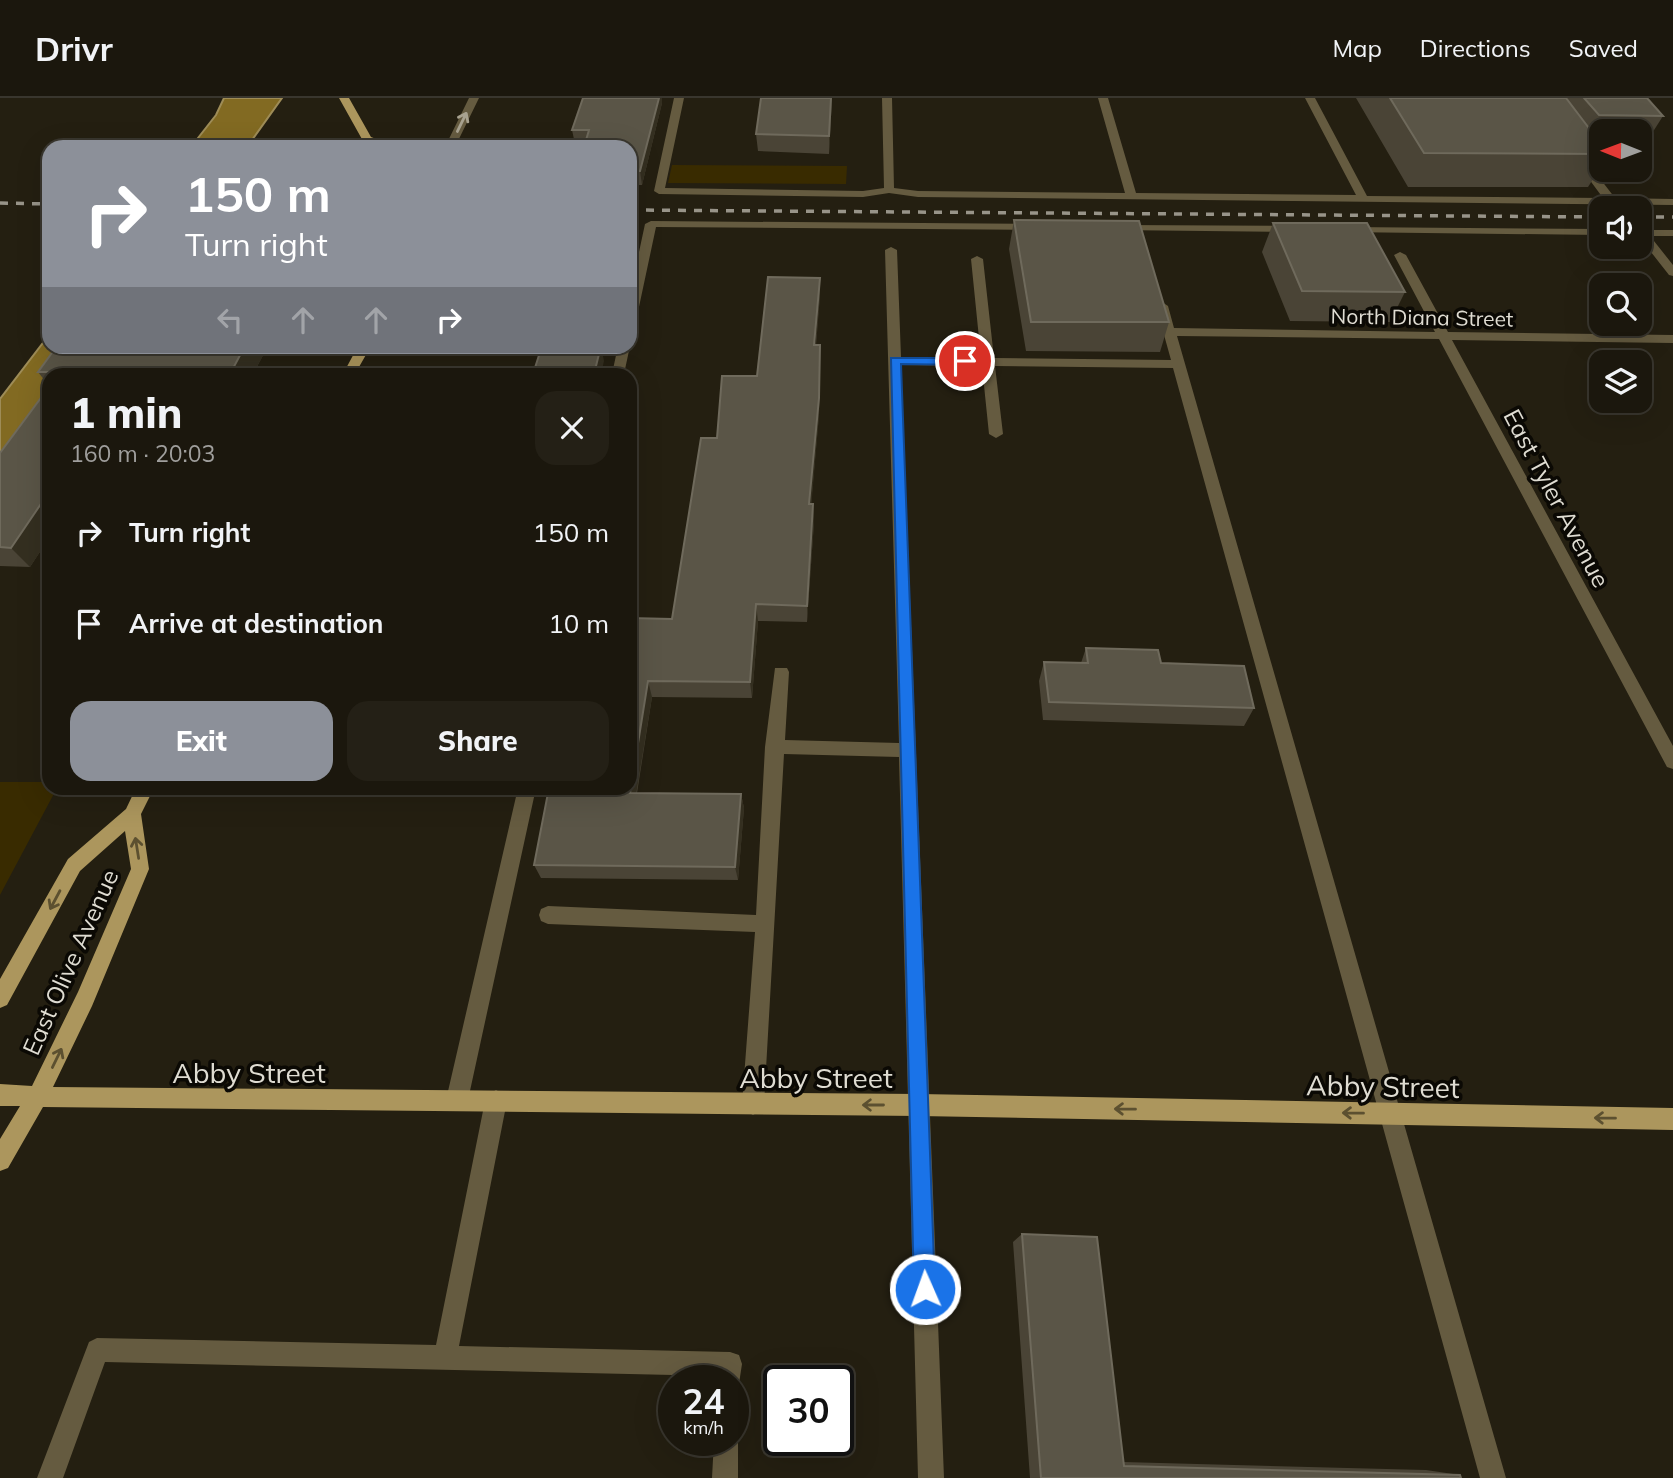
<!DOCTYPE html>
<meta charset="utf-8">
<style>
body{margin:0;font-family:Mulish,sans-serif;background:#242016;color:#f1f3f6;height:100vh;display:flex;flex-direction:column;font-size:26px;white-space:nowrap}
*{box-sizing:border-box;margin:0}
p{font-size:23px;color:#a09f9d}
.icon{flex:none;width:38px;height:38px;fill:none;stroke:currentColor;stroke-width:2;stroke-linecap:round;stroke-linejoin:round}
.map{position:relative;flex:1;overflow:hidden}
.details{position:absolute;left:42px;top:270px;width:595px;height:427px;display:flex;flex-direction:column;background:#1b170d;border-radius:21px;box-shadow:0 7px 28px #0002,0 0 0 2px #39362e}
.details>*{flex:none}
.guide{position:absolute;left:42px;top:42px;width:595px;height:214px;border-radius:21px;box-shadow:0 7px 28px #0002,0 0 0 2px #39362e;background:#8c9099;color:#fff;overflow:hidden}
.needle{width:46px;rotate:271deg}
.controls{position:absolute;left:1589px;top:21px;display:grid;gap:14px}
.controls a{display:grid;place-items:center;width:63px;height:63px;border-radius:14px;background:#1b170d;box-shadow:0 7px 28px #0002,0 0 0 2px #39362e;font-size:35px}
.speed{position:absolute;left:658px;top:1267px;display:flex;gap:14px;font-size:35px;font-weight:700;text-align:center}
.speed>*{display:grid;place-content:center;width:91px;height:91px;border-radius:50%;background:#1b170d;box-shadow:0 7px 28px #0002,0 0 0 2px #39362e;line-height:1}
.speed small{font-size:18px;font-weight:400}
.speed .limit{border:4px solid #111;border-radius:10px;background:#fff;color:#111}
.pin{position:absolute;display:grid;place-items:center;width:60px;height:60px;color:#fff;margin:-30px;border:4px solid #fff;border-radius:50%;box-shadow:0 2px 7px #0007}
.me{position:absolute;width:77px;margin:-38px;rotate:358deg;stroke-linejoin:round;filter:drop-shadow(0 0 5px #0008)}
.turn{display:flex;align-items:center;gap:24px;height:147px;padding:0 28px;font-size:32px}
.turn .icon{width:91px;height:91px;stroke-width:2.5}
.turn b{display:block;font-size:49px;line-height:60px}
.lanes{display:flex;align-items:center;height:66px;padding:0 28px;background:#0003;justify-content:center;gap:35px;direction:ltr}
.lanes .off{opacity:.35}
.round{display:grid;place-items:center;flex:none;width:74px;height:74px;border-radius:21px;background:#242016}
.overview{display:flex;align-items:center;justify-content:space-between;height:119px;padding:0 28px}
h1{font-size:42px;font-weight:800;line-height:52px}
.cta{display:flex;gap:14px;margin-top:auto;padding:14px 28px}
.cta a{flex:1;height:80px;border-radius:21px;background:#8c9099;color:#fff;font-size:28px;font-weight:800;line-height:80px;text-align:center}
.cta a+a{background:#242016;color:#f1f3f6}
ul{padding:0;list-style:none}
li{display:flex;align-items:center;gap:21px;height:91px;padding:0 28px}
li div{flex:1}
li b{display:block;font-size:26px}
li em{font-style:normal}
header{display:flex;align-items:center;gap:42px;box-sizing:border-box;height:98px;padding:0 35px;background:#1b170d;border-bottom:2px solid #39362e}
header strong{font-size:33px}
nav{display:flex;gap:38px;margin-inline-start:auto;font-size:24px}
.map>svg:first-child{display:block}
.green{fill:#392b00}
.water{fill:#826a22;stroke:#9e8c57;stroke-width:2}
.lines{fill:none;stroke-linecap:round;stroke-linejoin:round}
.minor{fill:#655b40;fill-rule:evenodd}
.major{fill:#ac965d;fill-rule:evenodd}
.rail{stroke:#989489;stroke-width:3.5;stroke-dasharray:8 8;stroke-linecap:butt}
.wall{fill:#4a4436}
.shaded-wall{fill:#342f20}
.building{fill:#5a5547;stroke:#6f6a5c;stroke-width:2}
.oneway{stroke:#a8a290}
.oneway2{stroke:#5c5030}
.route{fill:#1a73e8;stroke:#114b97;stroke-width:2}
.labels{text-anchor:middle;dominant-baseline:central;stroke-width:7;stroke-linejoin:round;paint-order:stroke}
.far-street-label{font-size:21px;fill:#dfdcd2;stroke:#0b0904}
.street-label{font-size:24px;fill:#dfdcd2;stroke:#0b0904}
.near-street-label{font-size:28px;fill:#dfdcd2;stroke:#0b0904}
</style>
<header>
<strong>Drivr</strong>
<nav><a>Map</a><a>Directions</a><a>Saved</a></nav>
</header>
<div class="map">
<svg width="1673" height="1380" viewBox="0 0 1673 1380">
<rect width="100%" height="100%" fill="#241f11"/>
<!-- green -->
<path class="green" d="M672,67L847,68L846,86L668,85Z
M0,684H49V690H57L0,797Z"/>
<!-- water -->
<path class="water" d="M224,0H282L247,49H191L216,17Z
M49,237V248L92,249L49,276V313L0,386V301Z"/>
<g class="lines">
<!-- minor -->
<path class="minor" d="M469,0H479L455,49H445Z
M674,0H684L665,90L863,93L884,90L882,0H892L894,90L918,93L1125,95L1098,0H1108L1136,95L1356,97L1305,0H1315L1367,98L1603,100L1575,62L1580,59L1584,60L1615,100L1673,101V107L918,99L889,95L863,99L659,96L654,93Z
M651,123L1035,126L1041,129L1035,132L656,129L636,223L630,227V196L645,126Z
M1119,127L1294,128L1300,131L1294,134L1115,132L1113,130Z
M1347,129L1601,131V137L1343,134L1341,132Z
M1640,132H1673V138H1650L1673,167V178L1669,177L1640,140Z
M891,149L897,152L901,259L981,260L971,161L977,158L983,161L994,260L1171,262L1156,208L1162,204L1168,208L1174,230L1435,234L1394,157L1400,154L1406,157L1448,234L1673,237V245L1452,242L1673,648V671L1667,669L1439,241L1177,238L1506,1380H1480L1173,270L995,268L1003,336L996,340L989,336L982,268L901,267L944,1380H918L899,659L784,656L764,1006L760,1013L753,1017L746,1013L742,1006L755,834L548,826L541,823L539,817L541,811L548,808L756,817L765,649L775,570H787L789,574L785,642L899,645L885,152Z
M618,248H630L624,276H612Z
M518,690H536L468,1002L464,1009L457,1013L450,1009L446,1002Z
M496,992L503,996L507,1003L459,1248L730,1254L739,1257L742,1266L738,1292L733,1293V1283H717V1278L105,1264L63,1380H37L89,1244L97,1240L436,1247L485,1003L489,996Z
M733,1333L738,1342V1380H712L714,1342H733Z"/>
<!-- major -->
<path class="major" d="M339,0H349L371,39L397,49H382L363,43Z
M358,248H371L355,276H343Z
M136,690H154L141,716L149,771L92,908L53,989L919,996L1673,1010V1032L919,1018L43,1009L8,1070L0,1073V1041L20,1008H0V986L32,988L78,894L131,771L125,733L80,773L7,907L0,910V881L68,761L126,711Z"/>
<!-- rail -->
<path class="rail" d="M0,105L49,106
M630,112L1601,119
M1640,119H1673"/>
</g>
<!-- wall -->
<path class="wall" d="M583,0H662V5L642,87H639L585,46H575L572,32Z
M832,0L829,56L758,53L756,36Z
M1356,0H1647L1663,18L1642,51H1640V33H1601V69L1588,89H1408Z
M1014,122L1169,224L1160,254L1026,253L1009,151Z
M1273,125L1405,194L1390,224L1290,223L1262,154Z
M820,197L816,247L820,264L819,317L811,406H813L814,424L807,524L758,523L752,600L652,599L637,695L741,696L744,710L738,782L541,780L534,767L557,695L630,520L672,521L717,340L757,278Z
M57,248H268L253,276H49V288L38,274Z
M49,289V440L30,469L0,468V355Z
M1086,550L1161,565L1254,610L1244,628L1043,622L1039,583L1044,564L1081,565Z
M1022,1136L1123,1364L1426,1372L1460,1377L1461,1380H1030L1013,1144Z"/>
<!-- shaded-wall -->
<path class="shaded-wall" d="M659,0H662V5L642,87L640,73Z
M831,0H832L829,56V38Z
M636,73L639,87L630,121V97Z
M820,180V197L814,264V247Z
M820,247L819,317L810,423L809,406Z
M245,248H268L253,276H230Z
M601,248L604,263L601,276H594Z
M49,394V440L30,469L11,450Z
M813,406L814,424L807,524V508Z
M756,506L758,523L752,600L750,584Z
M648,583L652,599L634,709L630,695Z
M741,696L744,710L738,782L735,769Z"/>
<!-- building -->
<path class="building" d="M583,0H659L640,73H636L630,97V49H584L589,32H572Z
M761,0H831L829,38L756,36Z
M1390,0H1566L1601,46V56L1424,55Z
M1584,0H1647L1663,18L1599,17Z
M1014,122L1139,123L1169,224H1031Z
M1273,125H1367L1405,194L1302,193Z
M768,179L820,180L814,247H820L819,300L809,406H813L807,508L756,506L750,584L648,583L630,695L741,696L735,769L534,767L548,695H557L558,690H630V520L672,521L701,340H717L722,278H757Z
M57,248H245L230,276H58L60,274H38Z
M542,248H601L594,276H533Z
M49,289V394L11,450L0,449V355Z
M1086,550L1158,552L1161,565L1244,568L1254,610L1049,604L1044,564L1088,565Z
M1022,1136L1097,1139L1124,1368L1460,1377L1461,1380H1041Z"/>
<!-- one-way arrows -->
<defs><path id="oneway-shaft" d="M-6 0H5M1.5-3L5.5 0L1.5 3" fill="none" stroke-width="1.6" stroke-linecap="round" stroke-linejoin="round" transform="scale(1.75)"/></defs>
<use class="oneway" href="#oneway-shaft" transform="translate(462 24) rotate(-64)"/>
<g class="oneway2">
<use href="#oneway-shaft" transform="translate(137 750) rotate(-99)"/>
<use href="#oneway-shaft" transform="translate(55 802) rotate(118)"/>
<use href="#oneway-shaft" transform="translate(57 960) rotate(-64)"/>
<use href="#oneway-shaft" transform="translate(873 1007) rotate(-180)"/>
<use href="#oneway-shaft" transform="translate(1125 1011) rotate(-179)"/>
<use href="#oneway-shaft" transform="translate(1353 1015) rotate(-179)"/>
<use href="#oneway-shaft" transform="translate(1605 1020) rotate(-179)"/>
</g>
<!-- route -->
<path class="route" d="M891,260H965L971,263L965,267L901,266L935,1191L932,1198L925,1201L917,1198L914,1191Z"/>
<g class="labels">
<!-- far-street labels -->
<g class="far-street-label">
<text transform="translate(1422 219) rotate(1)">North Diana Street</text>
</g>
<!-- street labels -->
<g class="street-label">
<text transform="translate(1557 400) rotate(62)">East Tyler Avenue</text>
<text transform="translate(70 864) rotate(-66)">East Olive Avenue</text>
</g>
<!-- near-street labels -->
<g class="near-street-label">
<text x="249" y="974">Abby Street</text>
<text x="816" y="979">Abby Street</text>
<text transform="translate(1383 988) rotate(1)">Abby Street</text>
</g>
</g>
</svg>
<div class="controls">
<a><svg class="needle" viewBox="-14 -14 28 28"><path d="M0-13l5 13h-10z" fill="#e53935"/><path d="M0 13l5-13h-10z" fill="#a09f9d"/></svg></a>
<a><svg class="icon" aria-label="sound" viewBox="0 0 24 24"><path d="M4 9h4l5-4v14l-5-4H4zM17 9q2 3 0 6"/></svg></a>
<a><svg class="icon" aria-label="search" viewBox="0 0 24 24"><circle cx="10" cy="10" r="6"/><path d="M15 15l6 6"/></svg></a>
<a><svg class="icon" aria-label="layers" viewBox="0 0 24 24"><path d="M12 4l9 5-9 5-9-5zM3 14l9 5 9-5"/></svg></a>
</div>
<div class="speed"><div>24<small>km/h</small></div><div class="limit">30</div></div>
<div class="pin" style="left:965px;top:263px;background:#d93025"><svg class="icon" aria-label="arrive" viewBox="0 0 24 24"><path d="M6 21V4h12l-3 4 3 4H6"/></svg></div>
<svg class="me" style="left:925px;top:1191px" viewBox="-20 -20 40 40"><circle r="17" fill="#1a73e8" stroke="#fff" stroke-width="3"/><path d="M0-11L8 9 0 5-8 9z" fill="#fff"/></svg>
<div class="guide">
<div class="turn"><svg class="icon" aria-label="right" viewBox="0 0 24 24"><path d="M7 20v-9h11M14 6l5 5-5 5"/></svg><div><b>150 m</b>Turn right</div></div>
<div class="lanes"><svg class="icon off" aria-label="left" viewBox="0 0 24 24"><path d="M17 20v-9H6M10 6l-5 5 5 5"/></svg><svg class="icon off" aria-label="ahead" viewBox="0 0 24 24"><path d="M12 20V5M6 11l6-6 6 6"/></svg><svg class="icon off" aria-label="ahead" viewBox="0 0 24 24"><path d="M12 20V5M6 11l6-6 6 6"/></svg><svg class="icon" aria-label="right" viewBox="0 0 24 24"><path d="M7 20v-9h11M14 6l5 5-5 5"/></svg></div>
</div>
<section class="details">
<div class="overview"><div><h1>1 min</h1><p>160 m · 20:03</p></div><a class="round"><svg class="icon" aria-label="close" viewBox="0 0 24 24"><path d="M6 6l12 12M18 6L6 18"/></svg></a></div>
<ul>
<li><svg class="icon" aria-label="right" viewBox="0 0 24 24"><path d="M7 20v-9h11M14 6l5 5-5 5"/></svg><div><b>Turn right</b></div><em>150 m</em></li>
<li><svg class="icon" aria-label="arrive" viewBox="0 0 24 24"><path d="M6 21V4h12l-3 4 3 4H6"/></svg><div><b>Arrive at destination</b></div><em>10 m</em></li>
</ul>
<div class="cta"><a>Exit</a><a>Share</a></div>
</section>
</div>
